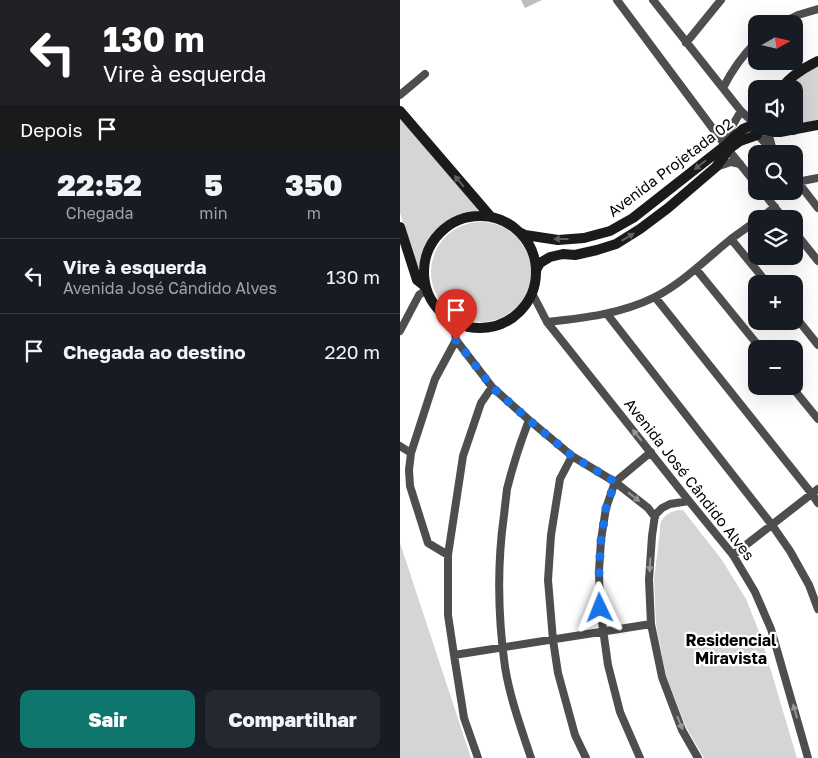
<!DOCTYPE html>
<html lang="pt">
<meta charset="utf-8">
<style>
body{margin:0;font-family:"Golos Text",sans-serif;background:#242831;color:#f1f3f6;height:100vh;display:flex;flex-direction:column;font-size:19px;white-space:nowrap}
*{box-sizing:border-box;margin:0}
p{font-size:16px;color:#9ea1a6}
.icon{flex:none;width:28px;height:28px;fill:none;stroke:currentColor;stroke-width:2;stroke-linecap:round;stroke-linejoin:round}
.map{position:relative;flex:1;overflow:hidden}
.details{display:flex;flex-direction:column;background:#171b24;width:400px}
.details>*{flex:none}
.hud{background:#202124;color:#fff;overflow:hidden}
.needle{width:32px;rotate:82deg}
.controls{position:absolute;left:348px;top:15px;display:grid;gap:10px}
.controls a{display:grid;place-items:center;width:55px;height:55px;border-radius:10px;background:#171b24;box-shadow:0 5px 20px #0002;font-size:25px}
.pin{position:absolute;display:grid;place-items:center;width:42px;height:42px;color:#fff;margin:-51px -21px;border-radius:50% 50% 50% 0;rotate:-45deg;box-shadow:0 0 5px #0007}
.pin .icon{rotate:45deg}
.me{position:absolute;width:55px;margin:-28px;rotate:358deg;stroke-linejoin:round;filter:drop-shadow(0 0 4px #0008)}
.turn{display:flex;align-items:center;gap:18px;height:105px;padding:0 20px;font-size:22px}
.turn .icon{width:65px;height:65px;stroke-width:2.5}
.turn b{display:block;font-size:35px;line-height:42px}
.then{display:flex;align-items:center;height:48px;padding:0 20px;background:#0003;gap:10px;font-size:19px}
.eta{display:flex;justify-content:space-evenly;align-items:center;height:85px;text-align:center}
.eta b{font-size:30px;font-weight:800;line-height:35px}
.button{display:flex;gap:10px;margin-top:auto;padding:10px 20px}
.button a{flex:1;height:58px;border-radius:10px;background:#0f766e;color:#fff;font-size:20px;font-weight:800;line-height:58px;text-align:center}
.button a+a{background:#242831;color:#f1f3f6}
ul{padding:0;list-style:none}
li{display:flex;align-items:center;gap:15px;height:75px;padding:0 20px;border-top:1px solid #363941}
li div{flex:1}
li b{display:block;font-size:19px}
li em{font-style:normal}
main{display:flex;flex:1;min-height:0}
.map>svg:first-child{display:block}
.green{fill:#d5d5d5}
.building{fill:#bebebe}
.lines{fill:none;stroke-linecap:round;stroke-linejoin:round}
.street{stroke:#4e4e4e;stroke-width:8}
.secondary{stroke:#1b1b1b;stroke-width:10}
.oneway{fill:#5f5f5f}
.oneway2{fill:#959595}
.route{stroke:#1a73e8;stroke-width:9;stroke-dasharray:0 16.2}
.labels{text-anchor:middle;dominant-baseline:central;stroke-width:4.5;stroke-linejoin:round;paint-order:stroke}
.street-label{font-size:15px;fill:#000;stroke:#fff}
.neighbourhood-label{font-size:16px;font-weight:bold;fill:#000;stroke:#fff}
</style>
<main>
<section class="details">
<div class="hud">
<div class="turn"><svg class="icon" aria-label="left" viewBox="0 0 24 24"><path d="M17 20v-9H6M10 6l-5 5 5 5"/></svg><div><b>130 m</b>Vire à esquerda</div></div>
<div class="then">Depois<svg class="icon" aria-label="arrive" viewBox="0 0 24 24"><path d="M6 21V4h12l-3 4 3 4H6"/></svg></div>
</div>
<div class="eta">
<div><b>22:52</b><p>Chegada</p></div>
<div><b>5</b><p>min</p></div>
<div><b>350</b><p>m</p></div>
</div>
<ul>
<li><svg class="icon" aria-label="left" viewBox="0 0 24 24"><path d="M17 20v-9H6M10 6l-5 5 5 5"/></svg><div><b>Vire à esquerda</b><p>Avenida José Cândido Alves</p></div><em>130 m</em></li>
<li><svg class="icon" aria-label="arrive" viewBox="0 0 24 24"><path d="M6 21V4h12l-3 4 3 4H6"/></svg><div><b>Chegada ao destino</b></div><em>220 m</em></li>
</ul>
<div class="button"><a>Sair</a><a>Compartilhar</a></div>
</section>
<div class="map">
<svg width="418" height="758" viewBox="0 0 418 758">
<rect width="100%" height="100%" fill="#fff"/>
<!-- green -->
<path class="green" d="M418,67V120L394,125V89H386C395,79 405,72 418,67Z
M0,117L79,209V213C46,218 26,233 21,267L17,269L0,213Z
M31 272a50 50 0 1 1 100 0a50 50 0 1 1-100 0Z
M279,510H283L322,560L346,599L360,634L397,758H304L286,727L266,676L256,624L254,580L260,530C259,518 268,512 279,510Z
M0,543L71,758H0Z"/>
<!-- building -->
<path class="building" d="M121,0H142L125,8Z"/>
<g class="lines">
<!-- street -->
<path class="street" d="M217,0L331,153L356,184
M253,0L341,111L354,123
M380,24L398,15L418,9
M286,43L321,0
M323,88C332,70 342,56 356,42
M0,95L25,74
M366,131L369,136L374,154
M358,135L373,152
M326,145L327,135L341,111
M316,167L331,162L340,164
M394,177L418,208
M397,182L418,178
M362,191L384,219
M359,219L375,207
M394,231L418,261
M331,239L368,284
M296,269L361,349
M132,293L147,322L289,501L333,555L355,592L371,629L408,758
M255,297L412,494L418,503
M207,314L372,525L390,551L409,585L418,609
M394,315L418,345
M53,322L56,340L92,387L129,420L172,456L215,482L248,508L255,517
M147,322C184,318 221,314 255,297C284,282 306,259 331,239C339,233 348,227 356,221
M0,331L19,295L27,289
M391,386L418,419
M129,420C120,443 113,465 107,489C106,498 105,507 104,515C97,565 98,617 105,667C110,698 121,728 131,758
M0,446L11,453
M172,456L160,479L151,535L148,580L153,640L158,673L175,735L186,758
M289,501L270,504L262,508L255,515L252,536L249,580L251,624L262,677L282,730L298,758
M48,555L28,543L10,486L9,470L11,453L35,379L56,340
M333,555L418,489
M54,655L251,624
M78,758L64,718L54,655L48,615V555L63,456L81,403L92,387
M240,758L220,712L208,665L200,608L199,571L201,540L206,508L215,482L251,452"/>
<!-- secondary -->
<path class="secondary" d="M381,89C390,76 404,68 418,61
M0,111L91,217
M366,130L374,132H380L418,125
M24 272a56 56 0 1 1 112 0a56 56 0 1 1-112 0Z
M0,227L17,280L26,287
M119,232L125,235L158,240L184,238L210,231L233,218L326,145L343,129L353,125
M136,270L140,263L150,257L163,254L175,255L197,250L216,244L240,229L268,208L316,167L329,149L340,141L357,135"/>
</g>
<!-- one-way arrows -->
<defs><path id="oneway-solid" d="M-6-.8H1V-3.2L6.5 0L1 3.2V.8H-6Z" transform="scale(1.25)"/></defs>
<g class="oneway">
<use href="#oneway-solid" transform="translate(300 165) rotate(141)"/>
<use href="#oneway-solid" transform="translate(59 181) rotate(-130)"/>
<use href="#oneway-solid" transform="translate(228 237) rotate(-31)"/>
<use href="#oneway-solid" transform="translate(161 239) rotate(-180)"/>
</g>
<g class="oneway2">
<use href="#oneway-solid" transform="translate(237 435) rotate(-129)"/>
<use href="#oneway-solid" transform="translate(234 497) rotate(38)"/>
<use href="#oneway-solid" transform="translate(250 565) rotate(93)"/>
<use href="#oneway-solid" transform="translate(395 711) rotate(-106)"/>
<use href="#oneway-solid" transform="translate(280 723) rotate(68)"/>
</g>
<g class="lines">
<!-- route -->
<path class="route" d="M56,340L92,387L129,420L172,456L215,482L206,508L201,540L199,571L200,608"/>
</g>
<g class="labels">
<!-- street labels -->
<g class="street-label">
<text transform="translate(270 167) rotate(-37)">Avenida Projetada 02</text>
<text transform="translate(290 479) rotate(52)">Avenida José Cândido Alves</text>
</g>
<!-- neighbourhood labels -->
<g class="neighbourhood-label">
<text x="331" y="640">Residencial<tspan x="331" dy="18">Miravista</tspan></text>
</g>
</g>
</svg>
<div class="controls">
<a><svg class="needle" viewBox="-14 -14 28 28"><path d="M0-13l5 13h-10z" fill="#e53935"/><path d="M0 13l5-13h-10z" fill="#9ea1a6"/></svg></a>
<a><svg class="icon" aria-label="sound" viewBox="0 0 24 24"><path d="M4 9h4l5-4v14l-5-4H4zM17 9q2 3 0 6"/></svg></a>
<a><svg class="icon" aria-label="search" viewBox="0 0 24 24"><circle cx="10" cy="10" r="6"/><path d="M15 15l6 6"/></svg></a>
<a><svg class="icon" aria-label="layers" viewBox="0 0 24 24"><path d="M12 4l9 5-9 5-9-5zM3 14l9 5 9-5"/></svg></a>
<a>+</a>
<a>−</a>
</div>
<div class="pin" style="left:56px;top:340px;background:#d93025"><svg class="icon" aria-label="arrive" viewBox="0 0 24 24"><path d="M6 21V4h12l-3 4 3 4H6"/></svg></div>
<svg class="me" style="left:200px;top:608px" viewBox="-20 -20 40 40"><path d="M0-17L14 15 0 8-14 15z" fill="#1a73e8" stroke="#fff" stroke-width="4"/></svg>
</div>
</main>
